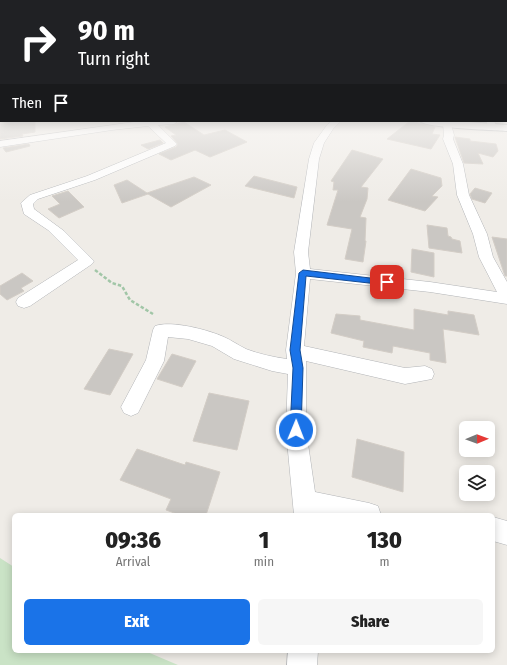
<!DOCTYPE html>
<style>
body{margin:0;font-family:"Fira Sans Condensed",sans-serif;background:#f6f6f6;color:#222;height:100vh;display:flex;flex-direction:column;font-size:15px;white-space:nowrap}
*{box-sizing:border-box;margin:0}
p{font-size:13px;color:#767676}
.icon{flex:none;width:22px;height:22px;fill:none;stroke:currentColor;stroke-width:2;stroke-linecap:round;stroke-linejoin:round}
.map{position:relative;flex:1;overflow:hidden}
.drawer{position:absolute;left:12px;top:513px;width:483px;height:140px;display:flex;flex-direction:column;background:#fff;border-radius:6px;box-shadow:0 2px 10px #0003}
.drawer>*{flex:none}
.top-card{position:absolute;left:0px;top:0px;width:507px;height:122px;box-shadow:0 2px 10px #0003;background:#202124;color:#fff;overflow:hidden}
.needle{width:26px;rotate:89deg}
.buttons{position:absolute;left:459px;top:421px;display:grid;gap:8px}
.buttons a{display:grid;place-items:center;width:36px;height:36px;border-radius:6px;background:#fff;box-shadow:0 2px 10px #0003;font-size:20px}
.pin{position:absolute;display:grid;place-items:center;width:34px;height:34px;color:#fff;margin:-17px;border-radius:8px;box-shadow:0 2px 6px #0006}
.me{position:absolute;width:44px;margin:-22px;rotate:1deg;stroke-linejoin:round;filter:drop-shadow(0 0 3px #0008)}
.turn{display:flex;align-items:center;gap:14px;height:84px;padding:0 12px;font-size:18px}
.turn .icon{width:52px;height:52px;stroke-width:2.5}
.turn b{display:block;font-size:28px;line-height:34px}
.then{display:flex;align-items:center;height:38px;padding:0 12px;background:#0003;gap:8px;font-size:15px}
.eta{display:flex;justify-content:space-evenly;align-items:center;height:68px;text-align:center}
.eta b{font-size:24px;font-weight:800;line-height:28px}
.action{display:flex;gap:8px;margin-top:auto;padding:8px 12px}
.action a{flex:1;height:46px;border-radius:6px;background:#1a73e8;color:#fff;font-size:16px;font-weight:800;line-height:46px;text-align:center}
.action a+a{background:#f6f6f6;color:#222}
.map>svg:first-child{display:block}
.green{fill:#cae3c6}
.building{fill:#cac7c3;stroke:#d3cdc6}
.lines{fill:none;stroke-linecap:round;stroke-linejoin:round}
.minor-casing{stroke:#b2b4b7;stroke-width:1}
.tertiary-casing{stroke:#b2b4b7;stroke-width:2}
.path{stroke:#a1c6a7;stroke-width:2.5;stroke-dasharray:3.5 2;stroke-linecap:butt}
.minor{fill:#fff;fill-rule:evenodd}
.tertiary{fill:#fff;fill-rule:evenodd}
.route{fill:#1a73e8;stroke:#114b97}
</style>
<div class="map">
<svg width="507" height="665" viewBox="0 0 507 665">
<rect width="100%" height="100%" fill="#efece7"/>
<!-- green -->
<path class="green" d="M0,558L14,567V651H145L178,665H0Z"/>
<!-- building -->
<path class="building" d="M0,121H35V132L22,134L23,136L0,139Z
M410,121L435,127L432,134L440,135L431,149L387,139Z
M184,122L204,135L225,130L247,142L210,157L195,150L171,160L159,154L176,147L178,144L171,136L176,135L165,127Z
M455,137L470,139V141L496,144L498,151L493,157L478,153L483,164L464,163Z
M160,140L163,143L148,149L141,145Z
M29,144L30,146L6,152L3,148Z
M352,150L383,159L361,187L368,188L367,199L360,217L366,218L365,241H366L363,262L345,259L352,229L327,225L338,190H333L334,182L331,181Z
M411,169L441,178L442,186L432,196L438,197L425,211L388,200Z
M254,176L297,187L294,198L245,186Z
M194,177L211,185L171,207L148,194L122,203L114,185L127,180L147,193Z
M475,188L492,193L485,203L472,199L470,194Z
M68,191L84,207L59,218L48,209L60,204L52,196Z
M427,225L447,228L448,236L451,237L452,239L460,241L462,253L429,248Z
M492,237L507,239V276H505Z
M412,249L434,253V277L411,272Z
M22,273L33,281L21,288L24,291L7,300L0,294V286Z
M414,309L448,315V311L474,315L479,335L443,329L446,363L430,360V353L393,346L392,353L363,347L364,341L331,333L336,314L360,316V320L414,330Z
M109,349L133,354L110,395L84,389Z
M172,354L196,361L182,387L157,379Z
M209,393L249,401L237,450L193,441Z
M357,439L404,452L403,492L352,477Z
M137,449L185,465L186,462L220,472L206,515H180L166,510L171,499L120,480Z"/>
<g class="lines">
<defs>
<path id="minor" d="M141,121H178L174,124L158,125L177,144L175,146L95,180L38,199L33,204L34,209L64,231L94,261L92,264L30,306L24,308L18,306L16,302L18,298L78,260L48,230L24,214L21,203L30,195L87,176L166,143L148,126L112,130L0,147V141Z
M332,121H341L333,129L324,143L319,159L308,252L310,269L430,282L497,292L479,257L473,234L457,195L453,164L443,139L444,135L443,124L447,121L451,124L454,135L453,139L463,164L469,195L487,234L493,257L507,282V304L430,292L310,279L304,346L405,368L425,366L432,369L434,374L432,379L405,384L306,361V430L315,492L369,503L378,506L381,515H294L286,430L288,374L272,371L234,359L212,346L188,339L168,337L164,361L138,413L131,416L124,413L121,407L146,360L153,330L155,326C171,320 209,330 224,337C231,340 238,345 246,349C259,354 273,357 287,359L286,350L296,273L294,252L309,159L314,143L327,125Z
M486,121H494L497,127L493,130L490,129Z
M493,517L507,521V545L493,541Z
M288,651H318L317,665H287Z"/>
<path id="tertiary" d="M420,121H455L507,125V131C494,130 426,128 420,121Z"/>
</defs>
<!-- minor casing -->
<use href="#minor" class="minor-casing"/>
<!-- tertiary casing -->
<use href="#tertiary" class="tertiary-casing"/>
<!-- path -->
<path class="path" d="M95,270L112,283L122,286L130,300L153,314"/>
<!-- minor -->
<use href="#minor" class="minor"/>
<!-- tertiary -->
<use href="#tertiary" class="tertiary"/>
</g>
<!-- sky -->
<linearGradient id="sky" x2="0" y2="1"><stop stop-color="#91c6ee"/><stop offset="0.54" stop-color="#f8f6f4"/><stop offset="1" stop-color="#f8f6f4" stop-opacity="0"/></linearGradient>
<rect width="507" height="202" fill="url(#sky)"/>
<!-- route -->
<path class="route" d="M303,270L387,280L391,282L387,285L306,276L300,350L303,368L301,430L300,434L296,435L292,434L290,430L293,368L290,350L299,273Z"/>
</svg>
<div class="buttons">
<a><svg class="needle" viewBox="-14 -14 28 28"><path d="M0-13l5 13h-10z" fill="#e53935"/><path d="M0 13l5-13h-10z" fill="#767676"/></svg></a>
<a><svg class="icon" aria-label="layers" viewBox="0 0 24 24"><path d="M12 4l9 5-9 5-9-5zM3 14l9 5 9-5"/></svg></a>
</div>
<div class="pin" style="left:387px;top:282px;background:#d93025"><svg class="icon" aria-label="arrive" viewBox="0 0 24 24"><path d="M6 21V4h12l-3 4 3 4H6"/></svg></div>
<svg class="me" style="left:296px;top:430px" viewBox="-20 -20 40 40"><circle r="17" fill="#1a73e8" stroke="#fff" stroke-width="3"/><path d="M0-11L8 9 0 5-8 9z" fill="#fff"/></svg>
<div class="top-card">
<div class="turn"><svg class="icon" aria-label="right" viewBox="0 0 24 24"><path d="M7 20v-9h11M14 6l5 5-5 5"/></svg><div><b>90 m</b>Turn right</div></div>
<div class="then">Then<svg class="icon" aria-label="arrive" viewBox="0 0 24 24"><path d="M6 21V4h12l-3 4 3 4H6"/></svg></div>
</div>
<section class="drawer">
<div class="eta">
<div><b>09:36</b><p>Arrival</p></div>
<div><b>1</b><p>min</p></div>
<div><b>130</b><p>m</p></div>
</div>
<div class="action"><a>Exit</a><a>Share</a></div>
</section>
</div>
